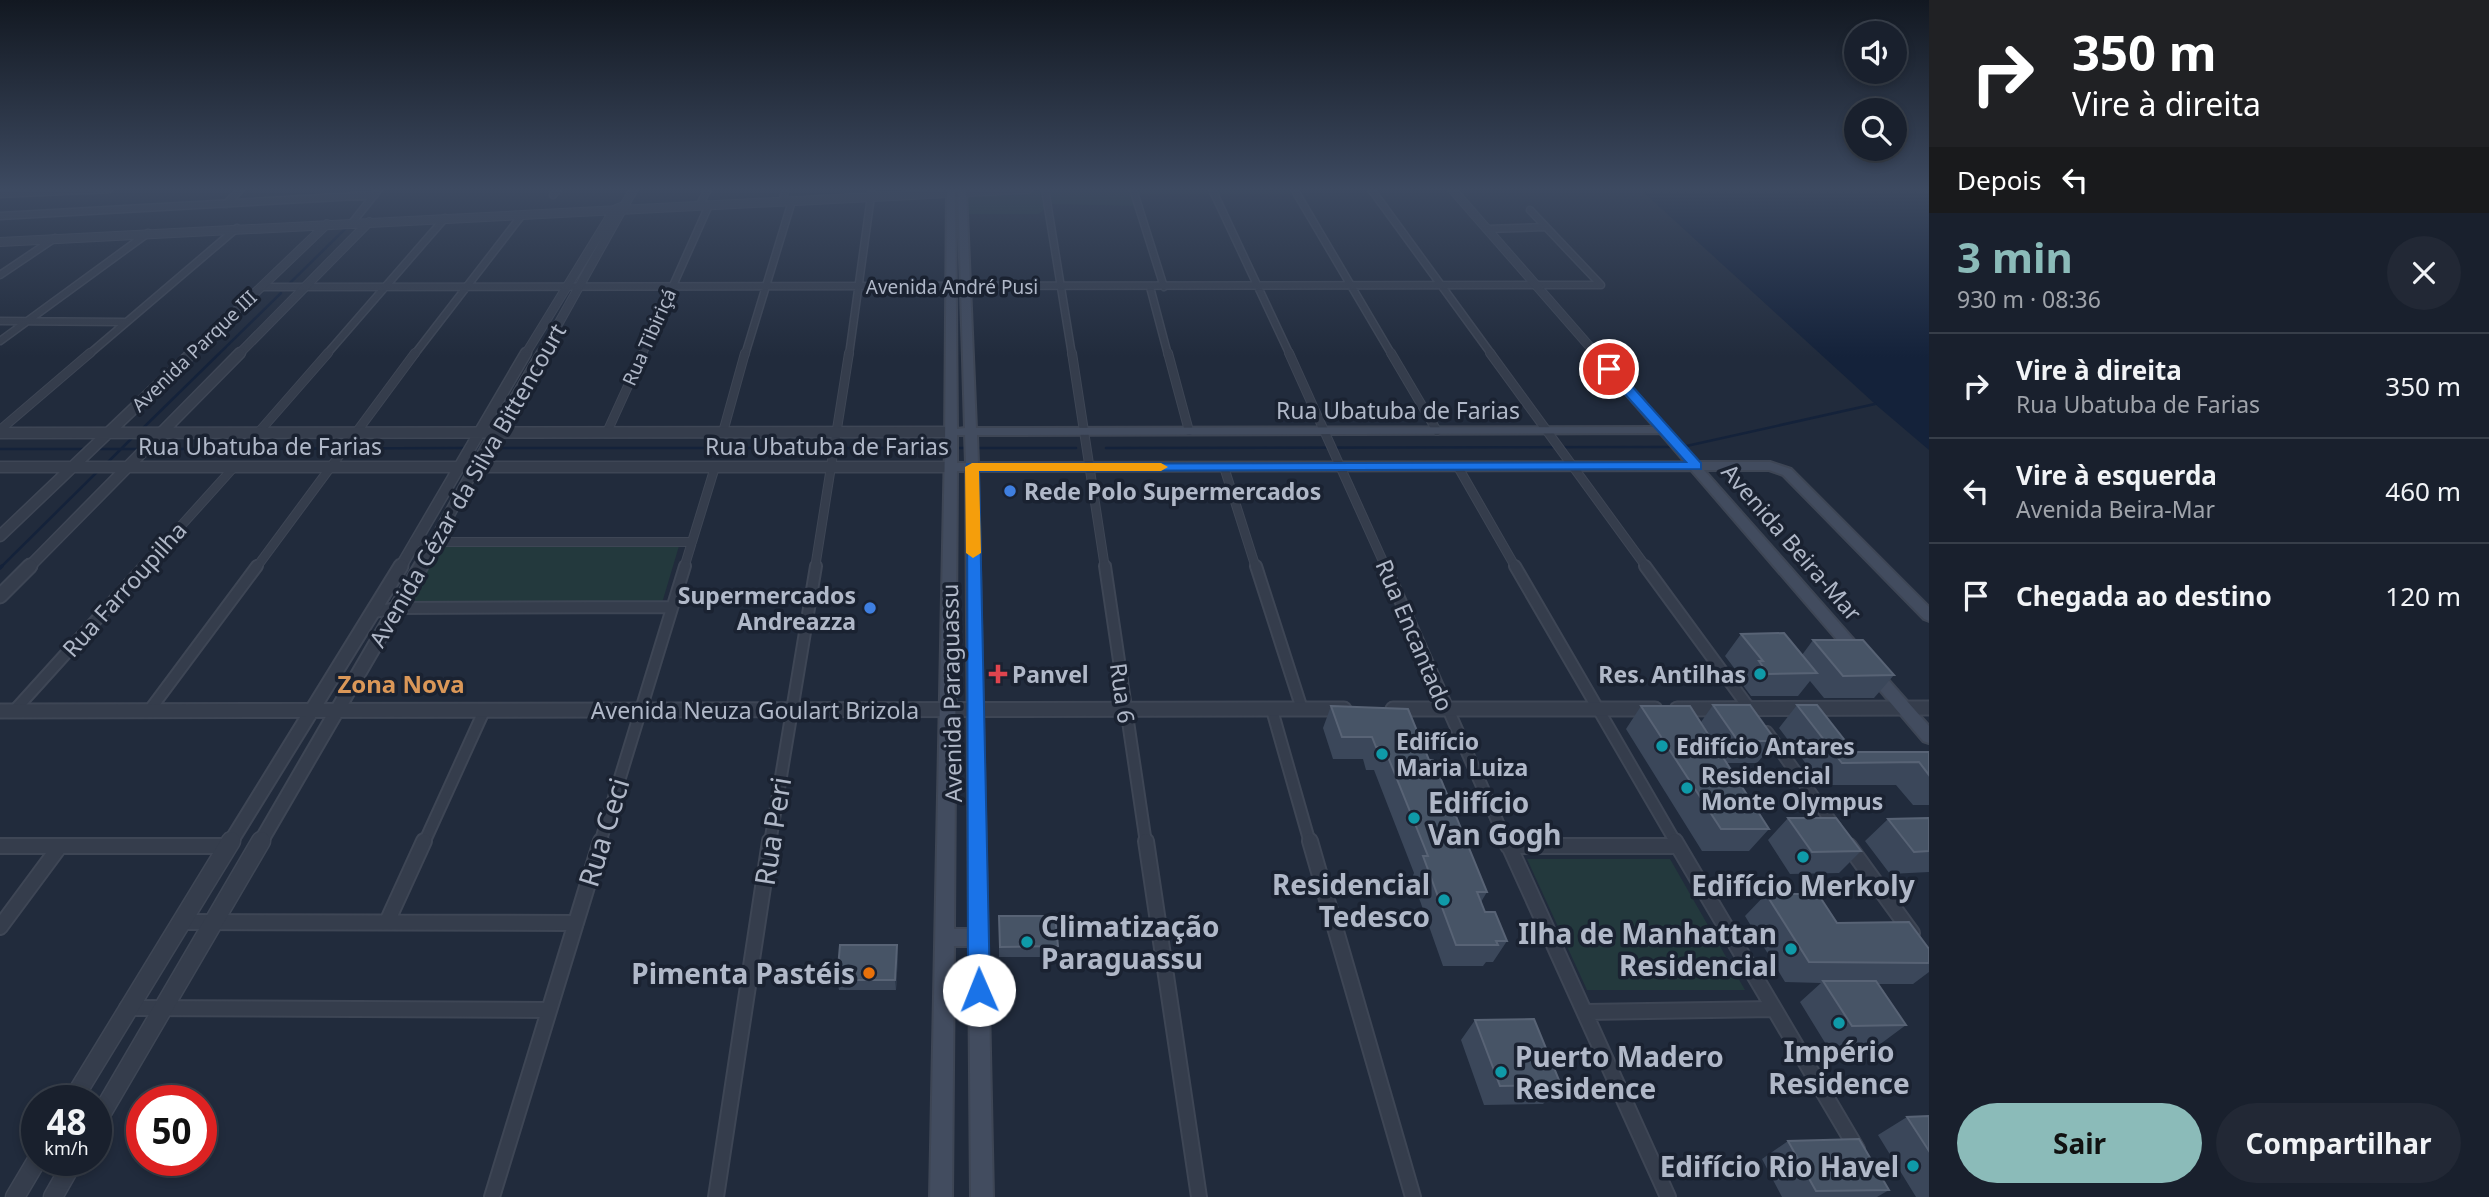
<!DOCTYPE html>
<html lang="pt">
<meta charset="utf-8">
<style>
body{margin:0;font-family:"Noto Sans",sans-serif;background:#222835;color:#f1f3f6;height:100vh;display:flex;flex-direction:column;font-size:26px;white-space:nowrap}
*{box-sizing:border-box;margin:0}
p{font-size:23px;color:#9fa3aa}
.icon{flex:none;width:38px;height:38px;fill:none;stroke:currentColor;stroke-width:2;stroke-linecap:round;stroke-linejoin:round}
.map{position:relative;flex:1;overflow:hidden}
.panel{display:flex;flex-direction:column;background:#19202d;width:560px}
.panel>*{flex:none}
.hud{background:#202124;color:#fff;overflow:hidden}
.fabs{position:absolute;left:1844px;top:21px;display:grid;gap:14px}
.fabs a{display:grid;place-items:center;width:63px;height:63px;border-radius:50%;background:#19202d;box-shadow:0 4px 10px #0003,0 0 0 2px #373e49;font-size:35px}
.speed{position:absolute;left:21px;top:1085px;display:flex;gap:14px;font-size:35px;font-weight:700;text-align:center}
.speed>*{display:grid;place-content:center;width:91px;height:91px;border-radius:50%;background:#19202d;box-shadow:0 4px 10px #0003,0 0 0 2px #373e49;line-height:1}
.speed small{font-size:18px;font-weight:400}
.speed .limit{border:10px solid #d22;background:#fff;color:#111}
.pin{position:absolute;display:grid;place-items:center;width:60px;height:60px;color:#fff;margin:-30px;border:4px solid #fff;border-radius:50%;box-shadow:0 2px 7px #0007}
.me{position:absolute;width:77px;margin:-38px;rotate:359deg;stroke-linejoin:round;filter:drop-shadow(0 0 5px #0008)}
.turn{display:flex;align-items:center;gap:24px;height:147px;padding:0 28px;font-size:32px}
.turn .icon{width:91px;height:91px;stroke-width:2.5}
.turn b{display:block;font-size:49px;line-height:60px}
.then{display:flex;align-items:center;height:66px;padding:0 28px;background:#0003;gap:14px;font-size:26px}
.round{display:grid;place-items:center;flex:none;width:74px;height:74px;border-radius:37px;background:#222835}
.overview{display:flex;align-items:center;justify-content:space-between;height:119px;padding:0 28px}
h1{font-size:42px;font-weight:700;line-height:52px;color:#8bbbb9}
.action{display:flex;gap:14px;margin-top:auto;padding:14px 28px}
.action a{flex:1;height:80px;border-radius:42px;background:#8bbbb9;color:#111;font-size:28px;font-weight:700;line-height:80px;text-align:center}
.action a+a{background:#222835;color:#f1f3f6}
ul{padding:0;list-style:none}
li{display:flex;align-items:center;gap:21px;height:105px;padding:0 28px;border-top:2px solid #373e49}
li div{flex:1}
li b{display:block;font-size:26px}
li em{font-style:normal}
main{display:flex;flex:1;min-height:0}
.map>svg:first-child{display:block}
.green{fill:#23393d}
.water{fill:#14223a}
.lines{fill:none;stroke-linecap:round;stroke-linejoin:round}
.stream-far1{stroke:#14223a;stroke-width:2.5}
.stream{stroke:#14223a;stroke-width:3.5}
.minor-far3-casing{stroke:#3e4655;stroke-width:9}
.minor-far2-casing{stroke:#3e4655;stroke-width:10}
.minor-far1-casing{stroke:#3e4655;stroke-width:14}
.minor-casing{stroke:#3e4655;stroke-width:18}
.tertiary-far3-casing{stroke:#3e4655;stroke-width:10}
.tertiary-far2-casing{stroke:#3e4655;stroke-width:13}
.tertiary-far1-casing{stroke:#3e4655;stroke-width:17}
.tertiary-casing{stroke:#3e4655;stroke-width:21}
.secondary-casing{stroke:#3e4655;stroke-width:4}
.minor-far3{stroke:#353d4c;stroke-width:6}
.minor-far2{stroke:#353d4c;stroke-width:8}
.minor-far1{stroke:#353d4c;stroke-width:10}
.minor{stroke:#353d4c;stroke-width:14}
.tertiary-far3{stroke:#353d4c;stroke-width:8}
.tertiary-far2{stroke:#353d4c;stroke-width:10}
.tertiary-far1{stroke:#353d4c;stroke-width:13}
.tertiary{stroke:#353d4c;stroke-width:18}
.secondary{fill:#424c5f;fill-rule:evenodd}
.wall{fill:#3b475a}
.shaded-wall{fill:#2b3749}
.building{fill:#475466;stroke:#586375;stroke-width:2}
.route{fill:#1a73e8;stroke:#114b97;stroke-width:2}
.slow{fill:#f59e0b}
.shop-dot{fill:#3f7fe0;stroke:#1a2231;stroke-width:2.5}
.health-dot{fill:#e0444e;stroke:#1a2231;stroke-width:2.5}
.culture-dot{fill:#0f9aa8;stroke:#1a2231;stroke-width:2.5}
.food-dot{fill:#e8710a;stroke:#1a2231;stroke-width:2.5}
.labels{text-anchor:middle;dominant-baseline:central;stroke-width:7;stroke-linejoin:round;paint-order:stroke}
.far-street-label{font-size:19px;fill:#b0b8c8;stroke:#1a2231}
.street-label{font-size:23px;fill:#b0b8c8;stroke:#1a2231}
.poi-label{font-size:23px;font-weight:bold;fill:#b0b8c8;stroke:#1a2231;text-anchor:start}
.neighbourhood-label{font-size:24px;font-weight:bold;fill:#da9758;stroke:#1a2231}
.near-poi-label{font-size:28px;font-weight:bold;fill:#b0b8c8;stroke:#1a2231;text-anchor:end}
.near-street-label{font-size:28px;fill:#b0b8c8;stroke:#1a2231}
</style>
<main>
<div class="map">
<svg width="1929" height="1197" viewBox="0 0 1929 1197">
<rect width="100%" height="100%" fill="#212b3c"/>
<!-- green -->
<path class="green" d="M1060,189H1289L1291,194H1140L1135,206L1050,204L1039,214H968L966,194Z
M437,545L679,546L662,603H404Z
M1527,859H1670L1745,990H1587Z"/>
<!-- water -->
<path class="water" d="M1640,189H1929V450L1875,404Z"/>
<g class="lines">
<!-- stream-far1 -->
<path class="stream-far1" d="M290,283L346,228
M140,431L281,293
M1682,447L1875,404
M475,448H827
M843,448H1076
M1106,448L1674,447
M0,449H85
M97,449H141
M149,449L467,448
M107,463L134,436
M0,568L99,470"/>
<!-- stream -->
<path class="stream" d="M0,568L2,566"/>
<defs>
<path id="minor-far3" d="M1045,189L1072,355
M1133,189L1164,287
M1212,189L1290,355
M1294,189L1392,355
M1371,189L1492,355
M0,194L109,189
M553,195L558,189
M782,202L786,189
M226,204L241,189
M699,206L708,189
M0,216L375,195
M352,223L379,189
M1487,229L1546,227
M0,275L55,238
M261,287L1601,285L1530,210
M1150,287L1168,355
M0,321L124,322
M0,341L148,233
M88,355L237,228
M326,355L445,218
M414,355L522,215
M642,355L709,205
M745,355L792,201
M849,355L872,189"/>
<path id="minor-far2" d="M1072,353L1105,568
M1168,353L1189,431
M1289,353L1386,568
M1391,353L1437,431
M1490,353L1647,568
M0,430L90,353
M607,432L643,353
M723,432L745,353
M258,433L328,353
M1224,467L1256,568
M1458,467L1516,568
M414,542H692
M143,568L234,467
M256,568L415,353
M684,568L715,467
M815,568L849,353"/>
<path id="minor-far1" d="M1105,566L1146,843
M1256,566L1302,709
M1385,566L1507,843
M1515,566L1676,843
M1645,566L1752,712
M373,612L398,608L672,607
M1272,710L1310,843
M14,711L145,566
M149,711L257,566
M1767,732L1836,828
M424,843L484,711
M600,843L685,566
M770,843L816,566"/>
<path id="minor" d="M1146,841L1199,1197
M1310,841L1413,1197
M1507,841L1668,1197
M1675,841L1857,1149
M0,846H226
M1508,846H1678
M1849,846L1912,933
M181,922L576,923
M387,922L424,841
M0,927L60,846
M127,1008L549,1010
M1586,1012L1773,1009
M492,1197L601,841
M716,1197L770,841"/>
<path id="tertiary-far3" d="M1452,189L1597,355
M0,242L1028,189
M190,355L327,224
M238,355L369,222
M525,355L614,210L624,206L634,189
M541,355L624,206"/>
<path id="tertiary-far2" d="M1596,353L1663,430
M0,433L951,432
M0,467H951
M0,536L192,353
M28,568L240,353
M400,568L526,353
M420,568L480,458L542,353"/>
<path id="tertiary-far1" d="M0,596L30,566
M1393,709H1655
M1677,709L1929,708
M0,711L1344,709
M230,843L401,566
M260,843L421,566"/>
<path id="tertiary" d="M72,1101L231,841
M96,1123L261,841
M15,1197L37,1160
M53,1197L74,1160"/>
<path id="secondary" d="M947,189H955L957,429L965,428L958,189H966L976,428L1663,427L1667,428L1698,462H1770L1791,469L1929,607V621L1924,619L1783,475L1769,470H1704L1862,649L1864,653L1862,657H1852L1691,470L978,471L993,1197H971L969,946H954L952,1197H930L945,445ZM1660,433L1685,462L978,463L977,435ZM957,435H965L966,463H957ZM957,471H966L969,929H954Z
M1872,665L1877,667L1929,726V743L1923,741L1867,675L1864,671L1867,667Z"/>
</defs>
<!-- minor-far3 casing -->
<use href="#minor-far3" class="minor-far3-casing"/>
<!-- minor-far2 casing -->
<use href="#minor-far2" class="minor-far2-casing"/>
<!-- minor-far1 casing -->
<use href="#minor-far1" class="minor-far1-casing"/>
<!-- minor casing -->
<use href="#minor" class="minor-casing"/>
<!-- tertiary-far3 casing -->
<use href="#tertiary-far3" class="tertiary-far3-casing"/>
<!-- tertiary-far2 casing -->
<use href="#tertiary-far2" class="tertiary-far2-casing"/>
<!-- tertiary-far1 casing -->
<use href="#tertiary-far1" class="tertiary-far1-casing"/>
<!-- tertiary casing -->
<use href="#tertiary" class="tertiary-casing"/>
<!-- secondary casing -->
<use href="#secondary" class="secondary-casing"/>
<!-- minor-far3 -->
<use href="#minor-far3" class="minor-far3"/>
<!-- minor-far2 -->
<use href="#minor-far2" class="minor-far2"/>
<!-- minor-far1 -->
<use href="#minor-far1" class="minor-far1"/>
<!-- minor -->
<use href="#minor" class="minor"/>
<!-- tertiary-far3 -->
<use href="#tertiary-far3" class="tertiary-far3"/>
<!-- tertiary-far2 -->
<use href="#tertiary-far2" class="tertiary-far2"/>
<!-- tertiary-far1 -->
<use href="#tertiary-far1" class="tertiary-far1"/>
<!-- tertiary -->
<use href="#tertiary" class="tertiary"/>
<!-- secondary -->
<use href="#secondary" class="secondary"/>
</g>
<!-- wall -->
<path class="wall" d="M1741,634L1802,655L1813,640L1894,675L1874,698H1824L1810,681L1798,696H1751L1742,684L1744,681L1725,656Z
M1713,705L1776,741L1757,763H1727L1769,829L1749,851H1702L1626,729L1641,706L1701,722Z
M1797,705L1854,752H1929V805H1913L1896,785H1822L1779,728Z
M1331,706L1429,760L1487,892L1481,902L1485,912L1507,941L1493,962H1486L1483,966H1443L1412,878L1414,873L1374,770H1366L1363,759H1333L1323,728Z
M1788,818L1861,851L1839,873L1790,874L1768,840Z
M1929,818V872L1890,874L1865,841L1888,819Z
M1766,894L1837,923L1929,949V972L1913,984H1878L1906,1025L1879,1045L1827,1046L1800,1002L1821,983L1785,982L1745,916Z
M999,916L1058,946L1056,957H999Z
M897,945L898,956L896,990H839L837,980Z
M1475,1020L1561,1085L1543,1104L1484,1105L1461,1040Z
M1929,1116V1197H1916L1878,1135L1907,1117Z
M1788,1141L1889,1190L1877,1197H1782L1762,1159Z"/>
<!-- shaded-wall -->
<path class="shaded-wall" d="M897,945L898,956L896,990L895,980Z"/>
<!-- building -->
<path class="building" d="M1784,633L1817,673L1768,674L1759,661H1763L1741,634Z
M1813,640H1863L1894,675L1843,676Z
M1713,705H1750L1776,741H1738Z
M1797,705H1817L1854,752H1929V775L1919,762L1842,763Z
M1331,706L1408,709L1429,760H1433L1487,892H1477L1485,912H1495L1507,941H1496L1498,945H1456L1423,856H1428L1384,747H1376L1372,737H1342Z
M1641,706H1690L1769,829H1721Z
M1788,818H1836L1861,851L1812,852Z
M1929,818V851L1914,852L1888,819Z
M1766,894H1818L1837,923L1909,922L1929,949V963L1809,962Z
M999,916H1055L1058,946L1000,947Z
M840,945H897L895,980H837Z
M1823,981H1876L1906,1025L1852,1026Z
M1534,1019L1561,1085L1500,1086L1475,1020Z
M1929,1116V1151L1907,1117Z
M1859,1139L1889,1190L1816,1191L1788,1141Z"/>
<!-- sky -->
<linearGradient id="sky" x2="0" y2="1"><stop stop-color="#121821"/><stop offset="0.53" stop-color="#3d4a61"/><stop offset="1" stop-color="#3d4a61" stop-opacity="0"/></linearGradient>
<rect width="1929" height="357" fill="url(#sky)"/>
<!-- route -->
<path class="route" d="M1609,365L1614,366L1701,463V469L979,471L990,990L987,997L979,1000L971,997L968,990L967,464L1686,462L1605,372V366Z"/>
<!-- slow -->
<path class="slow" d="M972,463H1161L1168,467L1161,471H979L981,553L973,558L966,553L965,467Z"/>
<!-- markers -->
<g class="shop-dot">
<circle cx="1010" cy="491" r="7"/>
<circle cx="870" cy="608" r="7"/>
</g>
<path class="health-dot" d="M994.5 663.5h7v7h7v7h-7v7h-7v-7h-7v-7h7z"/>
<g class="culture-dot">
<circle cx="1760" cy="674" r="7"/>
<circle cx="1662" cy="746" r="7"/>
<circle cx="1382" cy="754" r="7"/>
<circle cx="1687" cy="788" r="7"/>
<circle cx="1414" cy="818" r="7"/>
<circle cx="1803" cy="857" r="7"/>
<circle cx="1444" cy="900" r="7"/>
<circle cx="1027" cy="942" r="7"/>
<circle cx="1791" cy="949" r="7"/>
<circle cx="1839" cy="1023" r="7"/>
<circle cx="1501" cy="1072" r="7"/>
<circle cx="1913" cy="1166" r="7"/>
</g>
<circle class="food-dot" cx="869" cy="973" r="7"/>
<g class="labels">
<!-- far-street labels -->
<g class="far-street-label">
<text x="952" y="287">Avenida André Pusi</text>
<text transform="translate(649 337) rotate(-66)">Rua Tibiriçá</text>
<text transform="translate(194 351) rotate(-44)">Avenida Parque III</text>
</g>
<!-- street labels -->
<g class="street-label">
<text x="1398" y="410">Rua Ubatuba de Farias</text>
<text x="260" y="446">Rua Ubatuba de Farias</text>
<text x="827" y="446">Rua Ubatuba de Farias</text>
<text transform="translate(467 485) rotate(-60)">Avenida Cézar da Silva Bittencourt</text>
<text transform="translate(1792 542) rotate(49)">Avenida Beira-Mar</text>
<text transform="translate(124 589) rotate(-48)">Rua Farroupilha</text>
<text transform="translate(1415 635) rotate(67)">Rua Encantado</text>
<text transform="translate(951 693) rotate(-91)">Avenida Paraguassu</text>
<text transform="translate(1123 693) rotate(82)">Rua 6</text>
<text x="755" y="710">Avenida Neuza Goulart Brizola</text>
</g>
<!-- poi labels -->
<g class="poi-label">
<text x="1024" y="491">Rede Polo Supermercados</text>
<text x="856" y="595" text-anchor="end">Supermercados<tspan x="856" dy="26">Andreazza</tspan></text>
<text x="1012" y="674">Panvel</text>
<text x="1746" y="674" text-anchor="end">Res. Antilhas</text>
<text x="1396" y="741">Edifício<tspan x="1396" dy="26">Maria Luiza</tspan></text>
<text x="1676" y="746">Edifício Antares</text>
<text x="1701" y="775">Residencial<tspan x="1701" dy="26">Monte Olympus</tspan></text>
</g>
<!-- neighbourhood labels -->
<g class="neighbourhood-label">
<text x="401" y="683">Zona Nova</text>
</g>
<!-- near-poi labels -->
<g class="near-poi-label">
<text x="1428" y="802" text-anchor="start">Edifício<tspan x="1428" dy="32">Van Gogh</tspan></text>
<text x="1430" y="884">Residencial<tspan x="1430" dy="32">Tedesco</tspan></text>
<text x="1803" y="885" text-anchor="middle">Edifício Merkoly</text>
<text x="1041" y="926" text-anchor="start">Climatização<tspan x="1041" dy="32">Paraguassu</tspan></text>
<text x="1777" y="933">Ilha de Manhattan<tspan x="1777" dy="32">Residencial</tspan></text>
<text x="855" y="973">Pimenta Pastéis</text>
<text x="1839" y="1051" text-anchor="middle">Império<tspan x="1839" dy="32">Residence</tspan></text>
<text x="1515" y="1056" text-anchor="start">Puerto Madero<tspan x="1515" dy="32">Residence</tspan></text>
<text x="1899" y="1166">Edifício Rio Havel</text>
</g>
<!-- near-street labels -->
<g class="near-street-label">
<text transform="translate(772 831) rotate(-81)">Rua Peri</text>
<text transform="translate(603 832) rotate(-73)">Rua Ceci</text>
</g>
</g>
</svg>
<div class="fabs">
<a><svg class="icon" aria-label="sound" viewBox="0 0 24 24"><path d="M4 9h4l5-4v14l-5-4H4zM17 9q2 3 0 6"/></svg></a>
<a><svg class="icon" aria-label="search" viewBox="0 0 24 24"><circle cx="10" cy="10" r="6"/><path d="M15 15l6 6"/></svg></a>
</div>
<div class="speed"><div>48<small>km/h</small></div><div class="limit">50</div></div>
<div class="pin" style="left:1609px;top:369px;background:#d93025"><svg class="icon" aria-label="arrive" viewBox="0 0 24 24"><path d="M6 21V4h12l-3 4 3 4H6"/></svg></div>
<svg class="me" style="left:979px;top:990px" viewBox="-20 -20 40 40"><circle r="19" fill="#fff"/><path d="M0-13L10 11 0 6-10 11z" fill="#1a73e8"/></svg>
</div>
<section class="panel">
<div class="hud">
<div class="turn"><svg class="icon" aria-label="right" viewBox="0 0 24 24"><path d="M7 20v-9h11M14 6l5 5-5 5"/></svg><div><b>350 m</b>Vire à direita</div></div>
<div class="then">Depois<svg class="icon" aria-label="left" viewBox="0 0 24 24"><path d="M17 20v-9H6M10 6l-5 5 5 5"/></svg></div>
</div>
<div class="overview"><div><h1>3 min</h1><p>930 m · 08:36</p></div><a class="round"><svg class="icon" aria-label="close" viewBox="0 0 24 24"><path d="M6 6l12 12M18 6L6 18"/></svg></a></div>
<ul>
<li><svg class="icon" aria-label="right" viewBox="0 0 24 24"><path d="M7 20v-9h11M14 6l5 5-5 5"/></svg><div><b>Vire à direita</b><p>Rua Ubatuba de Farias</p></div><em>350 m</em></li>
<li><svg class="icon" aria-label="left" viewBox="0 0 24 24"><path d="M17 20v-9H6M10 6l-5 5 5 5"/></svg><div><b>Vire à esquerda</b><p>Avenida Beira-Mar</p></div><em>460 m</em></li>
<li><svg class="icon" aria-label="arrive" viewBox="0 0 24 24"><path d="M6 21V4h12l-3 4 3 4H6"/></svg><div><b>Chegada ao destino</b></div><em>120 m</em></li>
</ul>
<div class="action"><a>Sair</a><a>Compartilhar</a></div>
</section>
</main>
